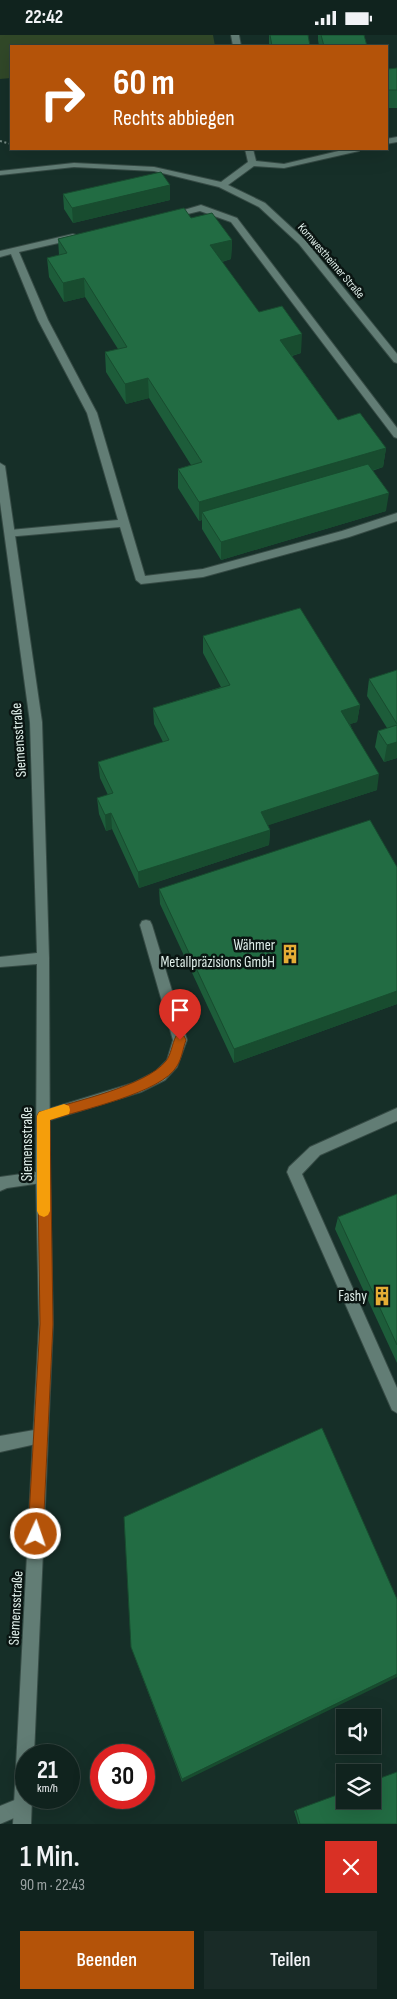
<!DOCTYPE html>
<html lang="de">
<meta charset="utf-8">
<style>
body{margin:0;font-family:"Sofia Sans Condensed",sans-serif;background:#192b27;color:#f1f3f6;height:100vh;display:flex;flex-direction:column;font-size:19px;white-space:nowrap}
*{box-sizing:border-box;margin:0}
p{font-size:16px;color:#9ca4a4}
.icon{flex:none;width:28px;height:28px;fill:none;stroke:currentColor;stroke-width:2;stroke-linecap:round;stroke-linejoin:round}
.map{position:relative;height:1789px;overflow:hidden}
.details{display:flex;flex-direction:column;background:#10231e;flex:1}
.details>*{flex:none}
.top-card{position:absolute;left:10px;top:10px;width:378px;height:105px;border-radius:0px;box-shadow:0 5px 20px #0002,0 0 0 1px #30403c;background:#b45309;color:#fff;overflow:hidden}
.buttons{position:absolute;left:336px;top:1674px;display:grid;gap:10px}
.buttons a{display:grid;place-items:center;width:45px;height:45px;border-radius:0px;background:#10231e;box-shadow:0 5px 20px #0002,0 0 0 1px #30403c;font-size:25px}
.speed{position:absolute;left:15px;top:1709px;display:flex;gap:10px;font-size:25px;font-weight:700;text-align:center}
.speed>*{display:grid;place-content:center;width:65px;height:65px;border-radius:50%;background:#10231e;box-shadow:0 5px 20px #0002,0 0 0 1px #30403c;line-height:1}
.speed small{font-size:12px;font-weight:400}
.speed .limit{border:8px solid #d22;background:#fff;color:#111}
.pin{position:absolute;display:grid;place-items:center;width:42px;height:42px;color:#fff;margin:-51px -21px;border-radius:50% 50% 50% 0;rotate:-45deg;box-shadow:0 0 5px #0007}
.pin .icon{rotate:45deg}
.me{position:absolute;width:55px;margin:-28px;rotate:3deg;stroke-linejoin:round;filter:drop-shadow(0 0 4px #0008)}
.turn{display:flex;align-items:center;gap:18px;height:105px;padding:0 20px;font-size:22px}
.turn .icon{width:65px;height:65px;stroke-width:2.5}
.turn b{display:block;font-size:35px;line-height:42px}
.round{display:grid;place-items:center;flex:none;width:52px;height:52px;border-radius:0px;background:#192b27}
.summary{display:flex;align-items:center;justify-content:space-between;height:85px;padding:0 20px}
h1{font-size:30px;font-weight:600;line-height:38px}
.action{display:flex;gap:10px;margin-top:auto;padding:10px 20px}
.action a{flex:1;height:58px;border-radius:0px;background:#b45309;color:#fff;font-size:20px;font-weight:600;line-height:58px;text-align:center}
.action a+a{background:#192b27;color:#f1f3f6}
.status{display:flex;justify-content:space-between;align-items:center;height:35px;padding:0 25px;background:#10231e;direction:ltr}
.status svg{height:14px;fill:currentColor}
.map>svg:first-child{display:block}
.green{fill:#314828}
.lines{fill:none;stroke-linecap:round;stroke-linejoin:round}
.service-casing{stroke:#364b45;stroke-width:2}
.minor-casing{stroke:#364b45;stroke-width:2}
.path{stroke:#778b85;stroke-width:2;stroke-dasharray:2 2.5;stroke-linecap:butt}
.service{fill:#627d75;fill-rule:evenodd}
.minor{fill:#627d75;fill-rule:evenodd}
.wall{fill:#1d5d3a}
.shaded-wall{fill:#184c2f}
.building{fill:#226c43;stroke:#184c2f}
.route{fill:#b45309;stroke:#753606}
.slow{fill:#f59e0b}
.labels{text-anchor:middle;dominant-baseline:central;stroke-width:5;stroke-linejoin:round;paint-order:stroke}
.far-street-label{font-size:12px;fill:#dfeee9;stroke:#0a1512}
.street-label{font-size:15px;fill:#dfeee9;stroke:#0a1512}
.poi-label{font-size:15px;fill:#dfeee9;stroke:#0a1512;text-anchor:end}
</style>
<div class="status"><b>22:42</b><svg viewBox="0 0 49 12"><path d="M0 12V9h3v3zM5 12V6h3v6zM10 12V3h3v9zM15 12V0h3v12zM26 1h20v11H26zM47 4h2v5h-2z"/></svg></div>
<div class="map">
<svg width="397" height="1789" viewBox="0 0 397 1789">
<rect width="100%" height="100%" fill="#162f28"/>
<!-- green -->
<path class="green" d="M0,0H213L215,11H11V43L0,44Z"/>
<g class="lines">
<defs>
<path id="service" d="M201,170L237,183L397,393V403L394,402L231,187L200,176L171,183L167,180Z
M73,199L76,200V204L19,217L48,285L97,378L145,541L203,534L342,496L397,478V486L349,502L203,542L141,549L136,545L120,492L6,502L5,499L10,495L118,485L87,378L38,285L11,219L0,222V216Z
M146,885L150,886L152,890L187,1005L177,1032L165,1045L141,1057L44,1087L39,1085L37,1081L39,1077L133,1048L155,1037L167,1025L173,1005L140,890L142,886Z
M397,1073V1086L320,1120L302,1139L397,1353V1378L392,1375L287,1137L289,1132L310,1112Z
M43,1136L48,1137L50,1142L48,1147L7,1153L0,1156V1142Z
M40,1394L45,1397L48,1402L45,1407L0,1417V1401Z
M22,1762L28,1765L31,1771L28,1777L0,1789V1771Z"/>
<path id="minor" d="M231,0H239L241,11H233Z
M397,102V107L386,109V104Z
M245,114H253L256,126L284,129L347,114H360L359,116L284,133L254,131L228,150L265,168L305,205L397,319V328L394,327L299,209L259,172L219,152L154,136L74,132L0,140V136L74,128L154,132L221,147L248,127Z
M0,428L5,431L42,687L49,923L50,1142L53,1289L34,1720H26V1762H32L31,1789H13L39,1289L36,1142L37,929L0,932V922L37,918L30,687L0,467Z"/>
</defs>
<!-- service casing -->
<use href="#service" class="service-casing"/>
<!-- minor casing -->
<use href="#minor" class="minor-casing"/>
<!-- path -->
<path class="path" d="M0,106L11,109"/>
<!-- service -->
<use href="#service" class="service"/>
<!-- minor -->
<use href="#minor" class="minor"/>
</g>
<!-- wall -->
<path class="wall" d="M269,0H308L310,11H269Z
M318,0H364L367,11H319L318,5Z
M386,28L388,34L397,33V73H386Z
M63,159L170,165L73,188L64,174Z
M191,183L232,205L231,224L222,227L259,277L301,318L292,321L338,385L386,413L383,432L372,436L386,476L221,525L202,494V485L199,486L178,453V434L191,430L149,363L126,369L106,337L105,317L118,314L85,262L64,267L49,242L47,223L59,220L58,204Z
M203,601L360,670L357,687L350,689L377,755L268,790L270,795L269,810L139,853L112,794L106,796L99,779L97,763L108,760L100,743L98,727L163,707L154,689L153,673L221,652L203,618Z
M397,635V723L384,727L375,712L378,696L387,693L367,661L369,644Z
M397,832V969L234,1028L160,869L159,854Z
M397,1159V1328L335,1194L338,1182Z
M397,1564L182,1747L131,1612Z
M296,1775L397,1789H298L294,1776Z"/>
<!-- shaded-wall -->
<path class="shaded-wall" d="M170,150V165L73,188L72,173Z
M232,205L231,224L210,230V210Z
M84,243L85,262L64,267L63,248Z
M302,299L301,318L279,324L280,305Z
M148,343L149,363L126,369L125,349Z
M386,413L383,432L206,483L202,477V485L199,486V467Z
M389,458L386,476L221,525V507Z
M360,670L357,687L339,692L341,676Z
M397,707V723L384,727L387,710Z
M379,739L377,755L260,793L261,777Z
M111,778L112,794L106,796L105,780Z
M270,795L269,810L139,853L138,837Z
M397,956V969L234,1028V1014Z
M397,1639V1642L182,1747V1744Z"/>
<!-- building -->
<path class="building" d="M270,0H308L310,11H272Z
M321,0H364L367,11H324Z
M386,28L388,34L397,33V55H386Z
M161,137L170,150L72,173L63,159Z
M184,173L191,183L212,178L232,205L210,210L259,277L282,271L302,299L280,305L338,385L360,378L386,413L199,467L178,434L202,427L148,343L125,349L105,317L127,312L84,243L63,248L47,223L67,218L58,204Z
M368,429L389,458L221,507L202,477Z
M300,573L360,670L341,676L379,739L261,777L270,795L138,837L111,778L105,780L97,763L113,758L98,727L169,705L153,673L230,650L203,601Z
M397,635V689L369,644Z
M397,690V707L387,710L378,696Z
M370,785L397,832V956L234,1014L159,854Z
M397,1159V1310L338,1182Z
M322,1393L397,1564V1639L182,1744L131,1612L124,1482Z
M397,1737V1789H300L296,1775L345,1757V1765H372V1746Z"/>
<!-- route -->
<path class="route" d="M180,999L184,1001L186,1005C183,1013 182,1023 177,1031C162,1058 80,1075 50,1085L53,1289L43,1499L41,1504L36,1507L30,1504L28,1499L40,1289L37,1081L39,1077L44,1076C75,1066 146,1051 166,1026C171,1020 172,1009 176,1001Z"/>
<!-- slow -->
<path class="slow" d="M64,1069L69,1071L70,1075L69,1079L50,1085V1176L48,1180L44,1182L39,1180L37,1176V1081L39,1077Z"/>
<!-- icons -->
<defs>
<symbol id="building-bare" viewBox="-9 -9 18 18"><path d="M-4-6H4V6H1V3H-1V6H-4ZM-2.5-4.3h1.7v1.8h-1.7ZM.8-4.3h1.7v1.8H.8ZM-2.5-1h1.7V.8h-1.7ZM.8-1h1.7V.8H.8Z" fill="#e5ad35" stroke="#0a1512" stroke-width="2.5" paint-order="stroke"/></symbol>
</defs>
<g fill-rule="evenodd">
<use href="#building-bare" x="276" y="905" width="28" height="28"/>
<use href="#building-bare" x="368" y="1247" width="28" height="28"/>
</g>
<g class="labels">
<!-- far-street labels -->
<g class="far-street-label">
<text transform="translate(331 226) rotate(49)">Kornwestheimer Straße</text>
</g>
<!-- street labels -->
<g class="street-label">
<text transform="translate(19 705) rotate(-94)">Siemensstraße</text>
<text transform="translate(27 1109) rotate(-90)">Siemensstraße</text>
<text transform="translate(16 1573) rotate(-87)">Siemensstraße</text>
</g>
<!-- poi labels -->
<g class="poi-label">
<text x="275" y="910">Wähmer<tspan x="275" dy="17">Metallpräzisions GmbH</tspan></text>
<text x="367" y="1261">Fashy</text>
</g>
</g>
</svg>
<div class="buttons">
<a><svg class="icon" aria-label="sound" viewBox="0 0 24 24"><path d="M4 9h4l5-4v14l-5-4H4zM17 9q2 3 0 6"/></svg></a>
<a><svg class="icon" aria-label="layers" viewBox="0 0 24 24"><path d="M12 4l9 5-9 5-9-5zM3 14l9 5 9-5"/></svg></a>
</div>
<div class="speed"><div>21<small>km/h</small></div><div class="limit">30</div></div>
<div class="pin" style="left:180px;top:1005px;background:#d93025"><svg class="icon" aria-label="arrive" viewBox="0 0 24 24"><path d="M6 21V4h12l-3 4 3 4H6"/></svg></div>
<svg class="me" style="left:36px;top:1499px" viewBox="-20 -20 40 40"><circle r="17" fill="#b45309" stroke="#fff" stroke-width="3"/><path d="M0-11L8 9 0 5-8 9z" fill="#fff"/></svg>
<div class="top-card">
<div class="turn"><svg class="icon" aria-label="right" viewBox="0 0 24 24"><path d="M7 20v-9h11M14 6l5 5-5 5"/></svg><div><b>60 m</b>Rechts abbiegen</div></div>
</div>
</div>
<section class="details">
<div class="summary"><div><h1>1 Min.</h1><p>90 m · 22:43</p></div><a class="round" style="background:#d93025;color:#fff"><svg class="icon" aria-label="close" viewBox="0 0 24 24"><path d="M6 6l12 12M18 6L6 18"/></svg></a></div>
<div class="action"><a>Beenden</a><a>Teilen</a></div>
</section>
